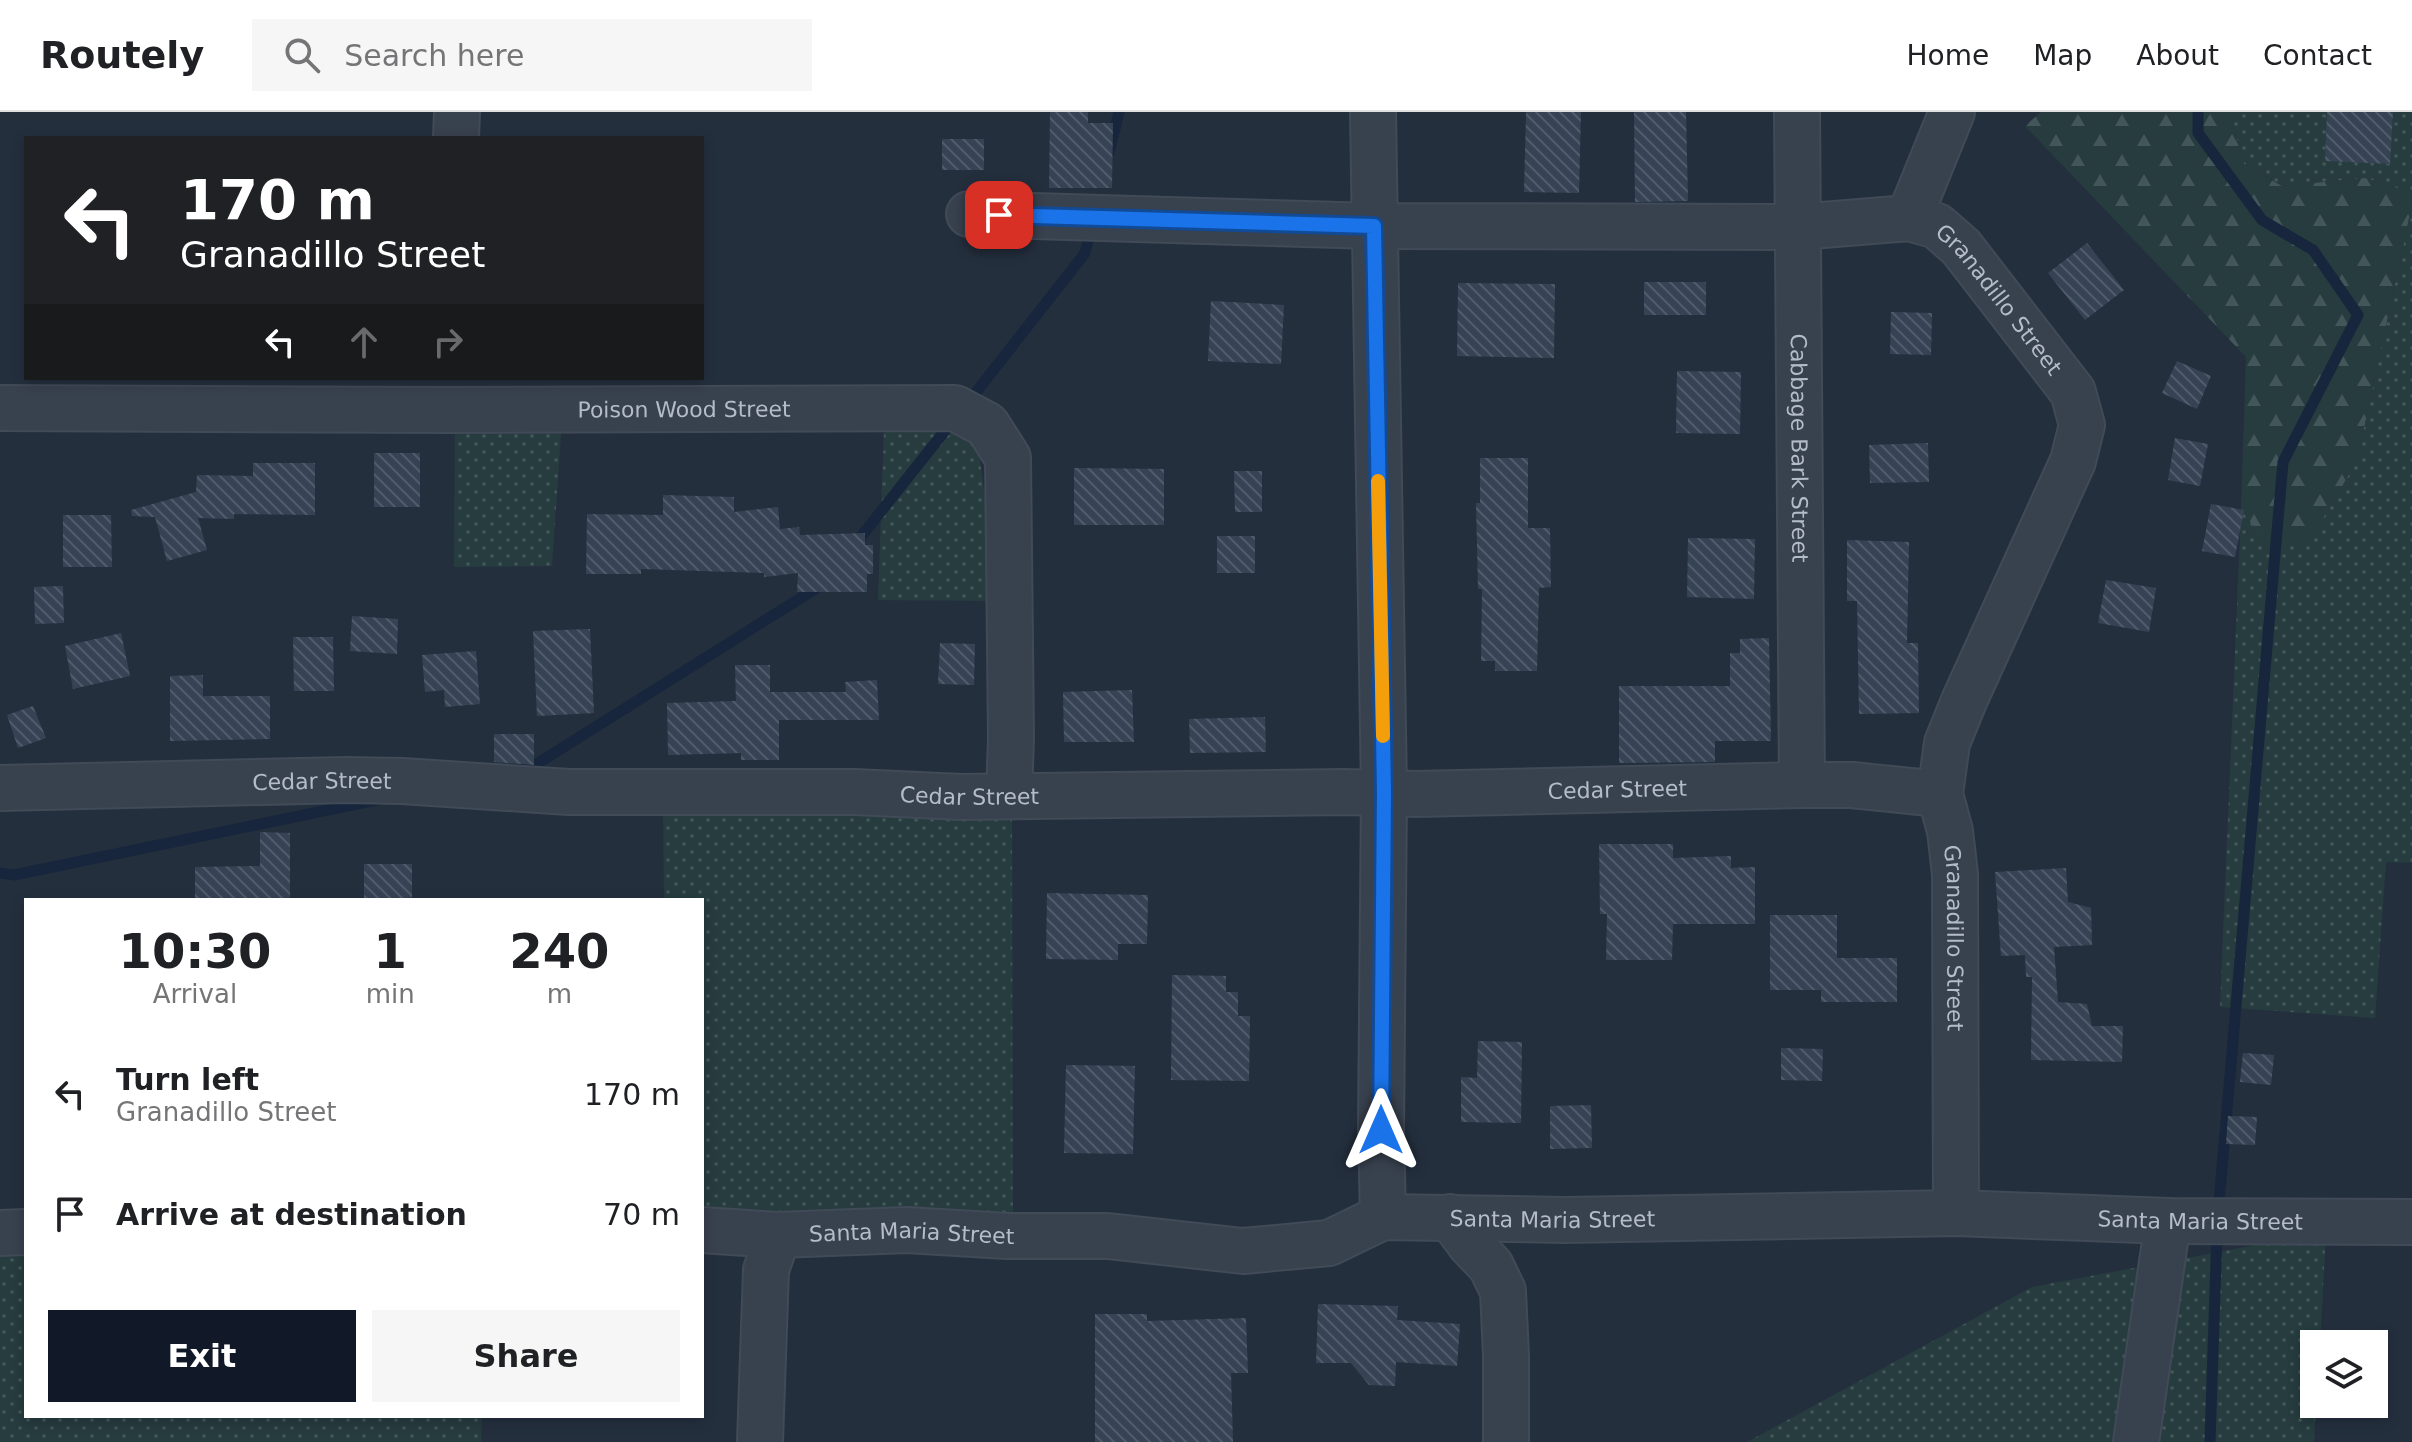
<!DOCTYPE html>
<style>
body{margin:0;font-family:"DejaVu Sans",sans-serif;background:#f6f6f6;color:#202124;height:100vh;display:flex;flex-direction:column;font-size:30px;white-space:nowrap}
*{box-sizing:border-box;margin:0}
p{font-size:26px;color:#757577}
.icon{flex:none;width:44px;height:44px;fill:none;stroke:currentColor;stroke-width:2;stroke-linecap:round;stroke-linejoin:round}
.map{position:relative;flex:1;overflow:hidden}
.drawer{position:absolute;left:24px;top:786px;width:680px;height:520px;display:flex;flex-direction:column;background:#fff;border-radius:0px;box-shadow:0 4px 12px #0003}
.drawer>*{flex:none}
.hud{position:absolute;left:24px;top:24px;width:680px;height:244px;border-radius:0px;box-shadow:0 4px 12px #0003;background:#202124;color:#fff;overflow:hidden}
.tools{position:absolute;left:2300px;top:1218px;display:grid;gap:16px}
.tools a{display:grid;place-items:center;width:88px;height:88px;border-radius:0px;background:#fff;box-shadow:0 4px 12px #0003;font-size:40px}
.pin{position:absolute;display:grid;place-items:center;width:68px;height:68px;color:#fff;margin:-34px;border-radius:16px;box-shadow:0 4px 12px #0006}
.me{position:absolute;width:88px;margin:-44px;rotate:0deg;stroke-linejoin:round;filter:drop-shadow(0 0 6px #0008)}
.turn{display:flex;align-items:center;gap:28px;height:168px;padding:0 24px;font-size:36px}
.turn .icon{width:104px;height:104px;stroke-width:2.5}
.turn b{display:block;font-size:56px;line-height:68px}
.lanes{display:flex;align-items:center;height:76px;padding:0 24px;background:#0003;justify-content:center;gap:40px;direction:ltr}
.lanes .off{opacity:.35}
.eta{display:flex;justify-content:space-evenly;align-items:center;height:136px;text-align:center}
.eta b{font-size:48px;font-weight:700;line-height:56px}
.button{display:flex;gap:16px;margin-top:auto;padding:16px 24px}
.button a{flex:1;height:92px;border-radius:0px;background:#111827;color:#fff;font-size:32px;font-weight:700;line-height:92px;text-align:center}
.button a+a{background:#f6f6f6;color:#202124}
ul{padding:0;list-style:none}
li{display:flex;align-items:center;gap:24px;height:120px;padding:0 24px}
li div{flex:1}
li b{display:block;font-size:30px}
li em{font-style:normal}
header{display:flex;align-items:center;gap:48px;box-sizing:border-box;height:112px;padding:0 40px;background:#fff;border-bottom:2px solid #e0e0e0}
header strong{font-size:38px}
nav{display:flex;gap:44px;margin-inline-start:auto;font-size:28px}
.search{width:560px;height:72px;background:#f6f6f6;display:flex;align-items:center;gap:20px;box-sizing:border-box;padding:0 28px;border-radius:0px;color:#757577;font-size:30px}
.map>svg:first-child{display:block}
.grass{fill:url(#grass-dots)}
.forest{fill:url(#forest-firs)}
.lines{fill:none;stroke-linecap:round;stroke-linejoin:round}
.stream{stroke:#17263c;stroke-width:11}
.building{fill:url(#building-back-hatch)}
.minor-casing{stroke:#414a57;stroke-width:48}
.minor{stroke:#38414e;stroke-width:44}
.route-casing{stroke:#114b97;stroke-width:20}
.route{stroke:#1a73e8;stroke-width:14}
.slow{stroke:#f59e0b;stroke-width:14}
.labels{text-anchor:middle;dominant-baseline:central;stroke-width:8;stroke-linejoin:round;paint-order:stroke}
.street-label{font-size:22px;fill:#b4bcc9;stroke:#1d2633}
</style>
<header>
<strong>Routely</strong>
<div class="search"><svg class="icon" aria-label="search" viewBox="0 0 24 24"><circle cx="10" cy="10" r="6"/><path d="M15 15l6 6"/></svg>Search here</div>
<nav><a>Home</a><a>Map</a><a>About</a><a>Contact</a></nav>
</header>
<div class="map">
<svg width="2412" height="1330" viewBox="0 0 2412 1330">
<defs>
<pattern id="grass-dots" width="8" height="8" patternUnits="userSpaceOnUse" patternTransform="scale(2)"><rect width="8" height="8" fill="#263c3f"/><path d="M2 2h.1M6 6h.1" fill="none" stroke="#435659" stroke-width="1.8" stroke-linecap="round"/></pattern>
<pattern id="forest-firs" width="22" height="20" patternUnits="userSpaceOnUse" patternTransform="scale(2)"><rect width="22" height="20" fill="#263c3f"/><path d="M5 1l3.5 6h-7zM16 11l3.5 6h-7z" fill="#435659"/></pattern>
<pattern id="building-back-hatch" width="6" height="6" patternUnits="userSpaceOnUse" patternTransform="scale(2)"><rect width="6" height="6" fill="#364354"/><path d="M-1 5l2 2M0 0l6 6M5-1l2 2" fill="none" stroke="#515c6b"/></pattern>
</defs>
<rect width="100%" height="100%" fill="#242f3e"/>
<!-- grass -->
<path class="grass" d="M2229,0H2412V81L2366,66L2283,74L2244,52Z
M2412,92V751L2386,750L2375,906L2220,895L2241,398L2357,349Z
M562,308L552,454L454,455L455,311Z
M884,318L976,319L999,489L878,488Z
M663,693L1012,701L1013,1108L830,1102H702V788H664Z
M2326,1120L2320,1232H2314V1292H2316L2314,1330H1747L2032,1175Z
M0,1130L26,1133V1304H482L481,1330H0Z"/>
<!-- forest -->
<path class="forest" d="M2041,0H2229L2244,52L2282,74L2366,66L2412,81V92L2357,349L2309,430H2266L2241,398L2246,245L2025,14Z"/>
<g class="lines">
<!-- stream -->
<path class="stream" d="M2198,0V21L2262,108L2313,138L2358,203L2283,350L2218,1102
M1109,41L1119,0
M966,293L1085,141L1091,116
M856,431L955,306
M518,658L532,655L823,472
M0,761L14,763L376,688
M2210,1330L2217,1119"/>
</g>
<!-- building -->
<path class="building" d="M1050,0H1088V11H1113L1112,76H1049Z
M1526,0H1581L1579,81L1524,80Z
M1634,0H1686L1688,89L1635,90Z
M2327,0H2393L2390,52L2325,49Z
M942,27H984V58H942Z
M2087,131L2124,178L2085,208L2048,161Z
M1644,170H1706V203H1644Z
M1458,171L1555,172L1554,246L1457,244Z
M1211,189L1284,193L1281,252L1208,249Z
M1891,200L1932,201L1931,243L1890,242Z
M2177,249L2211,264L2197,297L2162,281Z
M1677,259L1741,260L1740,322L1676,321Z
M2175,326L2208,332L2200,374L2168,368Z
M1928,331L1929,370L1870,371L1869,333Z
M374,341H420V395H374Z
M1480,346H1528V416H1550L1551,475L1539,476L1537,559H1495V549H1481L1482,477H1478L1476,391H1480Z
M253,351H315V403L234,402V407L198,406L207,438L167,449L155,405L132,404L131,398L196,380L197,363L253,364Z
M1074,356L1164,357V413H1074Z
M1234,359H1262V400H1235Z
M663,383L734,385V400L778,395L780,417L799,415L800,423L865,421V433H873V462H867V480H797L798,461L764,465V461L641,457V462H586L587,402L663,403Z
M2211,392L2244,398L2235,445L2202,439Z
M63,403H111L112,455H63Z
M1217,424H1255V461H1217Z
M1688,426L1755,427L1754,487L1687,485Z
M1847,428L1909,430L1907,531H1918L1919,601L1859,602L1857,489H1847Z
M2106,468L2156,476L2149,520L2098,511Z
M63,474L64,511L35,512L34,475Z
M352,504L398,507L397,542L350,539Z
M590,517L594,601L537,604L533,519Z
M121,521L130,564L73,577L65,534Z
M293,525H333L334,579H294Z
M1769,526L1771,629H1715V650L1619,651V574H1730V541H1740V527Z
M940,531L975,532L974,573L938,572Z
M476,539L480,592L445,595L444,578L425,580L422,543Z
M735,553H770V580H846L845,570L877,568L879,608H779V648H741V641L668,643L667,591L736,589Z
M203,563V584H270V627L170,629V564Z
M1132,578L1134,630H1064L1063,580Z
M33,594L46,626L18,636L7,603Z
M1265,605L1266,640L1190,641L1189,607Z
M494,622H534V653L494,650Z
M260,720L290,721V788H195V755L260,754Z
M1599,732H1673V746L1731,744V756L1755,755V812H1673L1672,848H1606L1607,802H1600Z
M364,752H412V788H364Z
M2066,756L2068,790L2091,796L2092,833L2054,835L2058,890L2087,892L2092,914H2123L2122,950L2031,948L2032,865H2026L2025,843L2001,844L1995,760Z
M1047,781L1148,783L1147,832H1118V848L1046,847Z
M1770,803H1837V846H1897V890H1821V878H1770Z
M1172,863L1226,864V880H1238V904H1250L1249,969L1171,968Z
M1478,929L1522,930L1521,1011L1461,1010V965L1477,966Z
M1781,936L1823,937L1822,969L1781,968Z
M2243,941L2274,943L2271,973L2240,970Z
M1066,953L1135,954L1133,1042L1064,1041Z
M1591,993L1592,1036L1550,1037V994Z
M2228,1004L2257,1005L2255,1033L2226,1032Z
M1318,1192L1398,1194L1397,1208L1460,1212L1457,1254L1396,1250L1395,1274L1369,1273L1351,1251H1316Z
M1095,1202H1147V1209L1246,1206L1248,1261H1231L1233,1330H1095Z"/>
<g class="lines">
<defs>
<g id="minor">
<path d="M1373,0L1384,680L1381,1018L1383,1105"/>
<path id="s1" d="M1797,0L1802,673"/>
<path d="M456,26L457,0"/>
<path id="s2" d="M969,102L1374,114L1798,115L1909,106L1937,114L1961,135L2073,280L2082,313L2073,349L1964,589L1947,631L1940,682L1950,719L1955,762L1956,1101"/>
<path d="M1909,106L1952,0"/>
<path id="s3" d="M0,296L448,298L955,296L987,313L1008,346L1011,626L1009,684"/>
<path id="s4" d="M0,676L346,668L402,669L569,680H854L962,685L1344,680L1416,682L1802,673H1852L1940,682"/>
<path d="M1450,1105L1470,1132L1491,1154L1503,1179L1506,1244V1330"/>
<path id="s5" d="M702,1118L778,1123L907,1118L1007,1124H1108L1243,1139L1329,1131L1383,1105L1566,1108L1956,1101L2168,1109L2412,1110"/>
<path d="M0,1121L26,1120"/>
<path d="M760,1330L766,1158L778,1123"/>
<path d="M2136,1330L2168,1109"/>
</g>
</defs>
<!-- minor casing -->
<use href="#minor" class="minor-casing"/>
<!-- minor -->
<use href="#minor" class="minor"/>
</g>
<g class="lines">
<defs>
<path id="route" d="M999,103L1374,114L1384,680L1381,1018"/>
</defs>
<!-- route casing -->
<use href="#route" class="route-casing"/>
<!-- route -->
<use href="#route" class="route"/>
<!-- slow -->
<path class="slow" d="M1378,369L1383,624"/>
</g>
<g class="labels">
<!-- street labels -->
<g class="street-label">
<text stroke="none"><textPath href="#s2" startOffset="1066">Granadillo Street</textPath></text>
<text stroke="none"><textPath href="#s3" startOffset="684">Poison Wood Street</textPath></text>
<text stroke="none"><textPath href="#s1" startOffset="336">Cabbage Bark Street</textPath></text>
<text stroke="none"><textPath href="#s4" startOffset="322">Cedar Street</textPath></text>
<text stroke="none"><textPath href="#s4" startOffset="1618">Cedar Street</textPath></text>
<text stroke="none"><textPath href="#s4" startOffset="970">Cedar Street</textPath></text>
<text stroke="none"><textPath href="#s2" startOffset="1762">Granadillo Street</textPath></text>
<text stroke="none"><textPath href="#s5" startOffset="858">Santa Maria Street</textPath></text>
<text stroke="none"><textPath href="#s5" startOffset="1506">Santa Maria Street</textPath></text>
<text stroke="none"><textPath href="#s5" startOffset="210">Santa Maria Street</textPath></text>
</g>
</g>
</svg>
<div class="tools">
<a><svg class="icon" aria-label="layers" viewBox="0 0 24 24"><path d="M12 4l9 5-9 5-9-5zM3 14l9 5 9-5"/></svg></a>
</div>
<div class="pin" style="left:999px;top:103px;background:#d93025"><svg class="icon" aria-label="arrive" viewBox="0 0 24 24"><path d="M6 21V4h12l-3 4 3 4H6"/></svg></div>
<svg class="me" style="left:1381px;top:1018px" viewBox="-20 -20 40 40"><path d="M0-17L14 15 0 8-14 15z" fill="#1a73e8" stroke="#fff" stroke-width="4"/></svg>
<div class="hud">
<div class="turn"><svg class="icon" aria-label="left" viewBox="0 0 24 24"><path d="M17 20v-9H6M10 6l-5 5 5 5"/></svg><div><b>170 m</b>Granadillo Street</div></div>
<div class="lanes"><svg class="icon" aria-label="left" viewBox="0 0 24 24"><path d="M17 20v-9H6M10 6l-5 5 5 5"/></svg><svg class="icon off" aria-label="ahead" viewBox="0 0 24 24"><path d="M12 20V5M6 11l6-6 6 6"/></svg><svg class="icon off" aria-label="right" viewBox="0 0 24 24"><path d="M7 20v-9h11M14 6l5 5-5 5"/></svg></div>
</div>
<section class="drawer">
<div class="eta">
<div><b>10:30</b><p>Arrival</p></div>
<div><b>1</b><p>min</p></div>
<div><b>240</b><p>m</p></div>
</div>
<ul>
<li><svg class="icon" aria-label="left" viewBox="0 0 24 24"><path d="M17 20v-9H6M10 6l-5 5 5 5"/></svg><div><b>Turn left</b><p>Granadillo Street</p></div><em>170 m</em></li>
<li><svg class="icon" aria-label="arrive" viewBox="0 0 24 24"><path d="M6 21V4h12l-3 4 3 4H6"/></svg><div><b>Arrive at destination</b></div><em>70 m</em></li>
</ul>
<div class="button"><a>Exit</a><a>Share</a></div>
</section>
</div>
